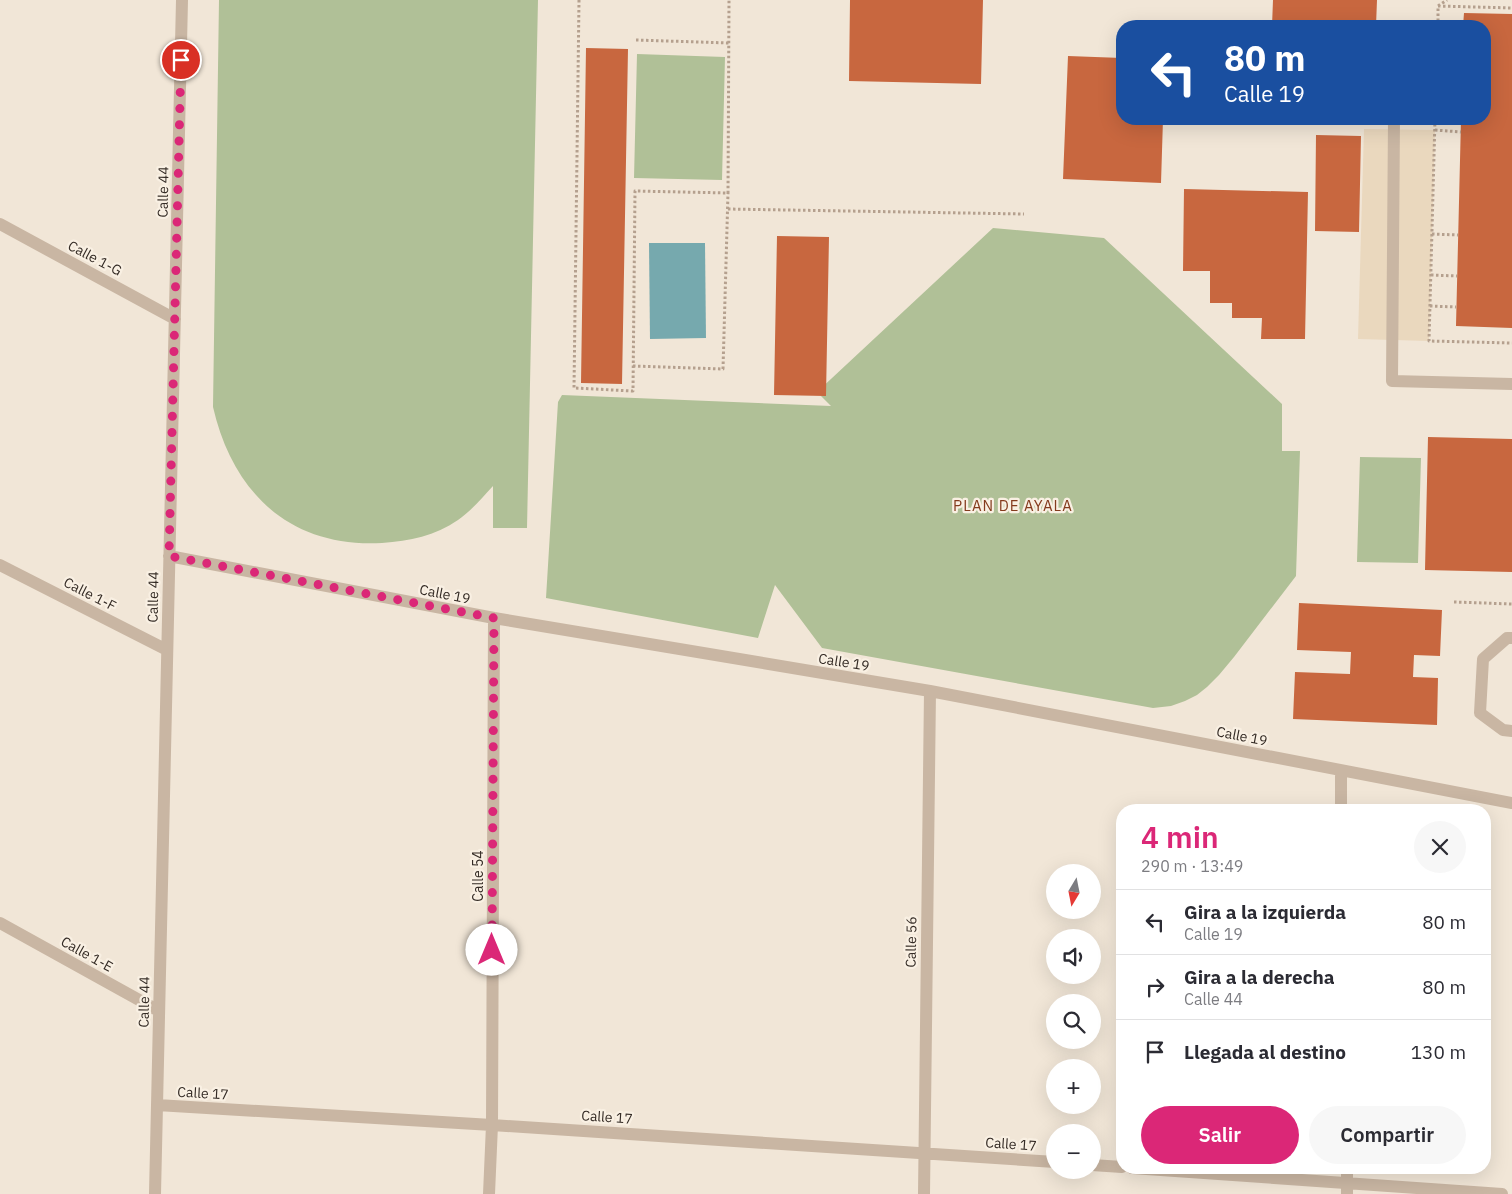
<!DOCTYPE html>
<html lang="es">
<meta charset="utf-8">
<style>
body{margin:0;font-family:"IBM Plex Sans",sans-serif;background:#f7f7f7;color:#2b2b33;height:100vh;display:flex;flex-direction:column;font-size:19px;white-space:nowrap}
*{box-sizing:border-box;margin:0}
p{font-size:16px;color:#7c7c81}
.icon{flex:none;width:28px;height:28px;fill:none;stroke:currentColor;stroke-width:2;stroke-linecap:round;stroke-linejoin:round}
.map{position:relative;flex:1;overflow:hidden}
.side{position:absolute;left:1116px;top:804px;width:375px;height:370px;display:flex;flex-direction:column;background:#fff;border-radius:20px;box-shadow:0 5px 20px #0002}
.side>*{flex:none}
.hud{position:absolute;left:1116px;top:20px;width:375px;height:105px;border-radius:20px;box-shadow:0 5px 20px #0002;background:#1a4fa0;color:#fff;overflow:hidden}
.needle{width:32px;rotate:190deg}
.controls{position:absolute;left:1046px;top:864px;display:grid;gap:10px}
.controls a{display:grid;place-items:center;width:55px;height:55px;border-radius:50%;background:#fff;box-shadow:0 5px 20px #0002;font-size:25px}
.pin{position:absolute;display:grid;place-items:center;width:42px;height:42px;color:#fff;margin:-21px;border:2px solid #fff;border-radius:50%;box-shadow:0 1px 5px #0007}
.me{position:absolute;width:55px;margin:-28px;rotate:0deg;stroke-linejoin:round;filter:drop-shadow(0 0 4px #0008)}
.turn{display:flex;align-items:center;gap:18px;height:105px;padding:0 25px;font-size:22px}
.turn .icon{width:65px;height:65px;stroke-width:2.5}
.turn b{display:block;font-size:35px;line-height:42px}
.round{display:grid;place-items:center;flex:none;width:52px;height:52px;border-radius:26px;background:#f7f7f7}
.overview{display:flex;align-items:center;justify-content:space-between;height:85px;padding:0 25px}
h1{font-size:30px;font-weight:600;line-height:38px;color:#db2777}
.cta{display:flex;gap:10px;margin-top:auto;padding:10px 25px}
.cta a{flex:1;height:58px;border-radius:30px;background:#db2777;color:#fff;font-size:20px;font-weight:600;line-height:58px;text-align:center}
.cta a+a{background:#f7f7f7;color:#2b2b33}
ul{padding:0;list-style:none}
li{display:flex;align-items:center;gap:15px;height:65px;padding:0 25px;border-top:1px solid #e1e1e2}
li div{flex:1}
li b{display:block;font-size:19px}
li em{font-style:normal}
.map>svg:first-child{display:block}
.green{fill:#b0c097}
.plaza{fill:#ead8be}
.water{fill:#76a9ae}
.building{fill:#c8673f}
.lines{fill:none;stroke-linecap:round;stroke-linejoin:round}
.path{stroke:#b5a08e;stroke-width:3;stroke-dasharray:2.5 2.5;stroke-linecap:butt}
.minor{stroke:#c9b6a3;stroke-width:12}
.route{stroke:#db2777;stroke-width:9;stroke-dasharray:0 16.2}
.labels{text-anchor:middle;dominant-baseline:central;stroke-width:4.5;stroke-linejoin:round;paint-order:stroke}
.street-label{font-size:14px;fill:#342b25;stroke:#f9f0e3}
.neighbourhood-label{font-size:15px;letter-spacing:1px;fill:#843b1d;stroke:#f9f0e3}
</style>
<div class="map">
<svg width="1512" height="1194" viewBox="0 0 1512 1194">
<rect width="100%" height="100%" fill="#f1e6d7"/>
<!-- green -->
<path class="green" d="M219,0H538L527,528H493V486C482,498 471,511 458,520C435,536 410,541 382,543C291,548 233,494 213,407Z
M637,54L725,57L722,180L634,178Z
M993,228L1104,238L1282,404V451H1300L1296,576L1234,657L1219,675L1207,687L1197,695L1185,701L1171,706L1153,708L822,648L775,585L758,638L546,598L558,402L562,395L831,406L817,392Z
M1360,457L1421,458L1418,563L1357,562Z"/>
<!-- plaza -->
<path class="plaza" d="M1364,129L1435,130L1429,341L1358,339Z"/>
<!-- water -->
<path class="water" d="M649,243H705L706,338L650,339Z"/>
<!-- building -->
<path class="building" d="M850,0H983L981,84L849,81Z
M1273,0H1377L1376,26H1272Z
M1464,13L1512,14V328L1456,326L1461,119H1485V26H1463Z
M586,48L628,49L622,384L581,383Z
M1068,56L1122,58V119H1163L1161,183L1063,179Z
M1271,119H1375V124L1271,122Z
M1316,135L1361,136L1359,232L1315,231Z
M1184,189L1308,192L1305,339H1261L1262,318H1232V303H1210V271H1183Z
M777,236L829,237L826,396L774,395Z
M1428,437L1512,439V572L1425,570Z
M1299,603L1442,610L1440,656L1414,655L1413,677L1438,678L1437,725L1293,719L1295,672L1350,674L1351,652L1297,650Z"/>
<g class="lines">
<!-- path -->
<path class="path" d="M579,0L574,388L633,391L635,191L728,193L729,0
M1438,6L1512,8
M1438,26V6L1447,0
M636,40L729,43
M1435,119L1429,341L1512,343
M1435,130L1461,132
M728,209L1024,214
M1432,234L1458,235
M1431,275L1457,276
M1430,306L1456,307
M633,366L723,369L728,193
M1454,602L1512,604"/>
<!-- minor -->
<path class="minor" d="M1394,119L1392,381L1512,384
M0,224L175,319
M169,556L494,618L930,691L1512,803
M0,565L167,650
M1512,638H1507L1483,659L1480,713L1503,730L1512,731
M1341,771V810
M0,923L159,1011
M157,1105L492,1125L1055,1162
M1092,1165L1122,1167
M1132,1168L1502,1194
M155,1194L182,0
M489,1194L492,1125L494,618
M924,1194L930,691
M1347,1194V1168"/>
</g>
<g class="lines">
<!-- route -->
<path class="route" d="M181,60L169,556L494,618L492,950"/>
</g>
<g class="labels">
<!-- street labels -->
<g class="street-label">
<text transform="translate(163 192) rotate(-89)">Calle 44</text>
<text transform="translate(95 258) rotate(28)">Calle 1-G</text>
<text transform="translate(90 594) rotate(27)">Calle 1-F</text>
<text transform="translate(445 594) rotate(11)">Calle 19</text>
<text transform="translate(153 597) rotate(-89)">Calle 44</text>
<text transform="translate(844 662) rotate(9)">Calle 19</text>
<text transform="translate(1242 736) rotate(11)">Calle 19</text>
<text transform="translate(478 876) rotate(-90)">Calle 54</text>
<text transform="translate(911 942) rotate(-89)">Calle 56</text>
<text transform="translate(87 954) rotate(29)">Calle 1-E</text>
<text transform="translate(144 1002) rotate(-89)">Calle 44</text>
<text transform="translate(203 1093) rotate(3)">Calle 17</text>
<text transform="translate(607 1117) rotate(4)">Calle 17</text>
<text transform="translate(1011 1144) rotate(4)">Calle 17</text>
</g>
<!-- neighbourhood labels -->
<g class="neighbourhood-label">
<text x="1013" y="505">PLAN DE AYALA</text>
</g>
</g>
</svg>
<div class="controls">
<a><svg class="needle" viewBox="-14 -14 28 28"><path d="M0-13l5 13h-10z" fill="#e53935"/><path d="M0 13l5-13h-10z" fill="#7c7c81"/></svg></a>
<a><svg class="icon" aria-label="sound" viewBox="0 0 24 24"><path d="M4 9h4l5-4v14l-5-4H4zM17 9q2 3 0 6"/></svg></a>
<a><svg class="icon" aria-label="search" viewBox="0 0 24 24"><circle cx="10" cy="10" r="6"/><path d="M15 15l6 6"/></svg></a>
<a>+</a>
<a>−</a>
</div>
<div class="pin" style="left:181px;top:60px;background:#d93025"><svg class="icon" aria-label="arrive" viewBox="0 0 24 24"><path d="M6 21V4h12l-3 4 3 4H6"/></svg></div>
<svg class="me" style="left:492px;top:950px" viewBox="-20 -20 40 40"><circle r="19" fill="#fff"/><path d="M0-13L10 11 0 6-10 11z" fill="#db2777"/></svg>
<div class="hud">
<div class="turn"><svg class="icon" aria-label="left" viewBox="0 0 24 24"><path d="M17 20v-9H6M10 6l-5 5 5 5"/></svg><div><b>80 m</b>Calle 19</div></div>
</div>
<section class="side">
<div class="overview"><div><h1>4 min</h1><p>290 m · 13:49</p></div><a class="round"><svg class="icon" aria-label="close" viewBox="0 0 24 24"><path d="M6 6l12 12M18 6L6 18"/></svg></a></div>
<ul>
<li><svg class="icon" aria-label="left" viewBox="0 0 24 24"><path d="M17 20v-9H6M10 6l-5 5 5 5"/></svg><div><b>Gira a la izquierda</b><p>Calle 19</p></div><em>80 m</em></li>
<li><svg class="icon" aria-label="right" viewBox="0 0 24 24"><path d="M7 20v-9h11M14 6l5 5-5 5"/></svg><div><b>Gira a la derecha</b><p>Calle 44</p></div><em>80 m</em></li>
<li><svg class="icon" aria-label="arrive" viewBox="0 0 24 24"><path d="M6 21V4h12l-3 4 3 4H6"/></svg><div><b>Llegada al destino</b></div><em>130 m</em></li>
</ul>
<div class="cta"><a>Salir</a><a>Compartir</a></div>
</section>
</div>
